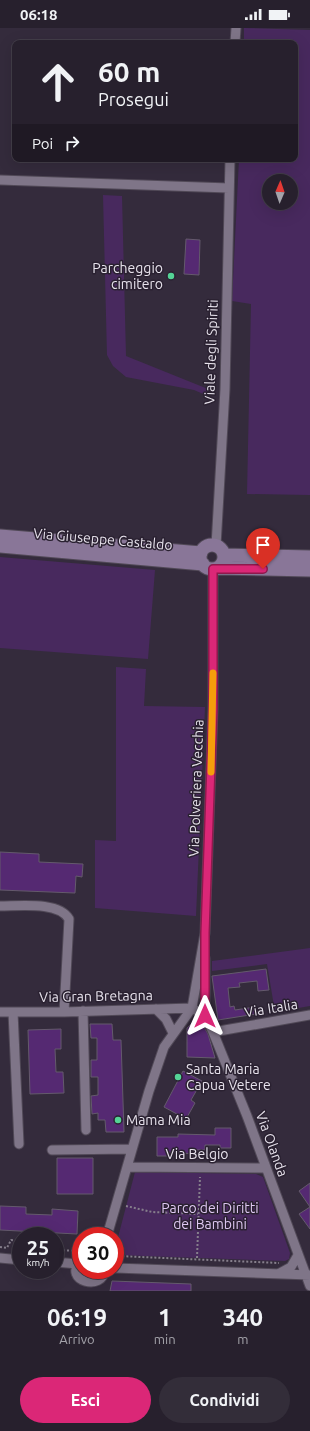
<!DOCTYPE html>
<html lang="it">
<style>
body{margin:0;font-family:Ubuntu,sans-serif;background:#332d39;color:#f1f3f6;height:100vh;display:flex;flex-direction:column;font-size:15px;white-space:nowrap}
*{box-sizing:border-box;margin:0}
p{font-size:13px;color:#a4a3aa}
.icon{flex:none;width:22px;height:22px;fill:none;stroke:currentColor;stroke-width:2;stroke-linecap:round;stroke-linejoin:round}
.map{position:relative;height:1263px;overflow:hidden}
.side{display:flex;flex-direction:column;background:#27202d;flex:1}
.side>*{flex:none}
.top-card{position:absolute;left:12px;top:12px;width:286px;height:122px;border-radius:8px;box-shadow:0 4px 16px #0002,0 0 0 1px #433e49;background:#27202d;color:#f1f3f6;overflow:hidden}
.needle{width:26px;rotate:2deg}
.buttons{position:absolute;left:262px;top:146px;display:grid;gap:8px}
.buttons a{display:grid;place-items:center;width:36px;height:36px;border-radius:50%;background:#27202d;box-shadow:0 4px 16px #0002,0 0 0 1px #433e49;font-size:20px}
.speed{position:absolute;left:12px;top:1199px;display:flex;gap:8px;font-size:20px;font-weight:700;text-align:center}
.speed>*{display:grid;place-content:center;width:52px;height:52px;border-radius:50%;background:#27202d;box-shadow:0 4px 16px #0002,0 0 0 1px #433e49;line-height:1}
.speed small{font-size:10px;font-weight:400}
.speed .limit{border:6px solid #d22;background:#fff;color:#111}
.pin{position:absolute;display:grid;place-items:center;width:34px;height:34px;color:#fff;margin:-41px -17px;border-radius:50% 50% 50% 0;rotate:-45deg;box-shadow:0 0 4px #0007}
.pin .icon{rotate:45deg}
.me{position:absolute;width:44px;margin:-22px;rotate:0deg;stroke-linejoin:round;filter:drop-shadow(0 0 3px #0008)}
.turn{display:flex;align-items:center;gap:14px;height:84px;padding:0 20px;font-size:18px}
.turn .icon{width:52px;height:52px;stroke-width:2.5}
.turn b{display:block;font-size:28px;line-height:34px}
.then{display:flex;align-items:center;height:38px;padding:0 20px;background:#0003;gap:8px;font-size:15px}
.eta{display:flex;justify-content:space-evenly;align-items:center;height:68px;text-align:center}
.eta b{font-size:24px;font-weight:600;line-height:28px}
.primary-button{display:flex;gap:8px;margin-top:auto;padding:8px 20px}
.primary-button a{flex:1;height:46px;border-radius:24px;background:#db2777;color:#fff;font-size:16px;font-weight:600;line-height:46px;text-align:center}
.primary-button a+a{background:#332d39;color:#f1f3f6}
.status{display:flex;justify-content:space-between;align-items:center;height:28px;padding:0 20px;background:#27202d;direction:ltr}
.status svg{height:11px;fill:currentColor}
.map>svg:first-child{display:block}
.green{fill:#48295e;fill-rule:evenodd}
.building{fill:#552972;stroke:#645a6c}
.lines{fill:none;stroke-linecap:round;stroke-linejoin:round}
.street-casing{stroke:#514957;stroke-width:11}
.secondary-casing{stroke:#514957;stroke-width:15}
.path{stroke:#867f8c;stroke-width:2;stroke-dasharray:2 2;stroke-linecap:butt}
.street{stroke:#7f7588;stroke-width:9}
.secondary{stroke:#897698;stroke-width:13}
.route-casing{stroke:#8e194d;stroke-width:10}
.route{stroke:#db2777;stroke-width:7}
.slow{stroke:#f59e0b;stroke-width:7}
.poi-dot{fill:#54d396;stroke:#2a2131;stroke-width:1.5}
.labels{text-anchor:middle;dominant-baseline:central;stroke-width:3;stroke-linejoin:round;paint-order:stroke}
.poi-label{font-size:14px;fill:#e7e2ec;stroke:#2a2131;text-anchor:start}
.street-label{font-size:14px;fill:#e7e2ec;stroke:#2a2131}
.park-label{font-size:14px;fill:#dec7f1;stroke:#2a2131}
</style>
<div class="status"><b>06:18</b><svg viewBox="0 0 49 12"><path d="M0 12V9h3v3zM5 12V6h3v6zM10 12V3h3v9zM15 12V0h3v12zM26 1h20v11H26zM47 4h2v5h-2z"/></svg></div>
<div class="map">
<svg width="310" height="1263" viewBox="0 0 310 1263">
<rect width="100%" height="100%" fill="#342b3c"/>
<!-- green -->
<path class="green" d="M244,0L310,2V467L247,466L251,276L232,273L239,131H295V15H244ZM269,153H291V175H269Z
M103,167L122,168L126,328L208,361V368L194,362L126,349L113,338L107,327Z
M0,529L155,542L148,631L0,620Z
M116,639L146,641L144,678L205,679L196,888L95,880V812L116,813Z
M310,920V978L275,984L267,936L212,943V933Z
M135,1144L256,1146L263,1149L290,1225L289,1231L285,1233L117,1227L115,1221Z"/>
<!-- building -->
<path class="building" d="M186,211L200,212L199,247L184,246Z
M0,824L39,826V834L83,836L82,849L76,848L75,865L0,862Z
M266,941L269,962L258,963L257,953L239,955L240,959L228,960L230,979L234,978L235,982L255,979L256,986L218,992L212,948Z
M197,990L200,992L208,1006L215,1030L187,1029V1000Z
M90,996H112L113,1012H121L124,1104H106L105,1092H98V1085L92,1086L91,1068L98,1067V1049H91V1032H97V1010H91Z
M61,1001V1021H55L56,1044H63L64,1065L30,1066L28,1002Z
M183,1043L202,1053L191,1072L195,1075L186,1091L164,1079Z
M215,1100H231V1120H220V1117H205V1122H195V1126L168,1124V1128H157V1109H178V1106L215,1107Z
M57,1130H93V1166H57Z
M310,1155V1201L299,1186L310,1179L299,1163Z
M0,1178L26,1179V1186L52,1187V1181L78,1183L77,1206L0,1202Z
M112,1253L191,1256V1263H110Z"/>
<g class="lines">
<defs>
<path id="street" d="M235,15L236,0
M0,152L229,160
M216,518L225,361L230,131
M0,878C19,878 59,873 69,891L64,984
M205,930V988
M192,980L205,988L213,1004L247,1088L310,1258
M156,981L166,991L173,1005
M83,983L86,1102
M0,984H64L192,980
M13,984L19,1116
M213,1004L310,987
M52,1122L132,1121
M127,1139L266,1140
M107,1208L149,1063L164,1019L192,980L205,905L213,681V541
M0,1230L21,1232
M81,1232C61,1254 105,1263 104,1242
M55,1234L78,1236
M115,1240L310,1247
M280,1245L291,1239L298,1227"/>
<path id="secondary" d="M0,508L201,525
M200 529a12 12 0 1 1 24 0a12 12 0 1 1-24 0Z
M0,518L203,536
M224,527L310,529
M217,540L310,542"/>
</defs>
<!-- street casing -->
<use href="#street" class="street-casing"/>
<!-- secondary casing -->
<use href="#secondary" class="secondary-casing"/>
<!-- path -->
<path class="path" d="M126,1178L152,1184L198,1186
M0,1219L7,1220L11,1212L21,1213
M55,1222L78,1223
M115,1226L118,1228L279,1235
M197,1230L200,1149"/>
<!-- street -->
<use href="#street" class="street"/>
<!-- secondary -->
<use href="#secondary" class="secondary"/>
</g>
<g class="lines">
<defs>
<path id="route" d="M205,988V905L213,681V541H263"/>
</defs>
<!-- route casing -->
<use href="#route" class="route-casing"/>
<!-- route -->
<use href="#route" class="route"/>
<!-- slow -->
<path class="slow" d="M211,744L213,645"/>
</g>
<!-- markers -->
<g class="poi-dot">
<circle cx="171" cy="248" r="4"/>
<circle cx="178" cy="1049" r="4"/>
<circle cx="118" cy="1092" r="4"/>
</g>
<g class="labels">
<!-- poi labels -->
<g class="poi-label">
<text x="163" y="240" text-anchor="end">Parcheggio<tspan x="163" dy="16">cimitero</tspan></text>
<text x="186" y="1041">Santa Maria<tspan x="186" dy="16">Capua Vetere</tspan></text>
<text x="126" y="1092">Mama Mia</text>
</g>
<!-- street labels -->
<g class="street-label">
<text transform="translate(211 324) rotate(-88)">Viale degli Spiriti</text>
<text transform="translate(103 511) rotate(5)">Via Giuseppe Castaldo</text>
<text transform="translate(196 760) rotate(-88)">Via Polveriera Vecchia</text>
<text transform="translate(96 968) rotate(-1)">Via Gran Bretagna</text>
<text transform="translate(271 980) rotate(-9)">Via Italia</text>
<text transform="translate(272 1116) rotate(70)">Via Olanda</text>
<text x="197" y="1126">Via Belgio</text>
</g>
<!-- park labels -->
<g class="park-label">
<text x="210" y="1180">Parco dei Diritti<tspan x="210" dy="16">dei Bambini</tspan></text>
</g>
</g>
</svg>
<div class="buttons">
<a><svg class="needle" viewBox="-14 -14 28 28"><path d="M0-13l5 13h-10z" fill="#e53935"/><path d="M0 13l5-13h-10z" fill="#a4a3aa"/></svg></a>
</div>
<div class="speed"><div>25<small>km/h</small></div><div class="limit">30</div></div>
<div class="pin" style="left:263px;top:541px;background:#d93025"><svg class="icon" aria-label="arrive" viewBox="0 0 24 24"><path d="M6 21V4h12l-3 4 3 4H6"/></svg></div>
<svg class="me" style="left:205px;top:988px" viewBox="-20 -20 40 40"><path d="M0-17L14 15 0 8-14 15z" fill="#db2777" stroke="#fff" stroke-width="4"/></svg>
<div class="top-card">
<div class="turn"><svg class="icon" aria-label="ahead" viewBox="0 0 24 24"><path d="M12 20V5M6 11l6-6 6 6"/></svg><div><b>60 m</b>Prosegui</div></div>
<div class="then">Poi<svg class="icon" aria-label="right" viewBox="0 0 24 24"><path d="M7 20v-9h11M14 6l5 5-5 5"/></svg></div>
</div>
</div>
<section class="side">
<div class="eta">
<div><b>06:19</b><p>Arrivo</p></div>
<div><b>1</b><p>min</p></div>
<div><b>340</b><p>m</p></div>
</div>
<div class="primary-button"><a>Esci</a><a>Condividi</a></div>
</section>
